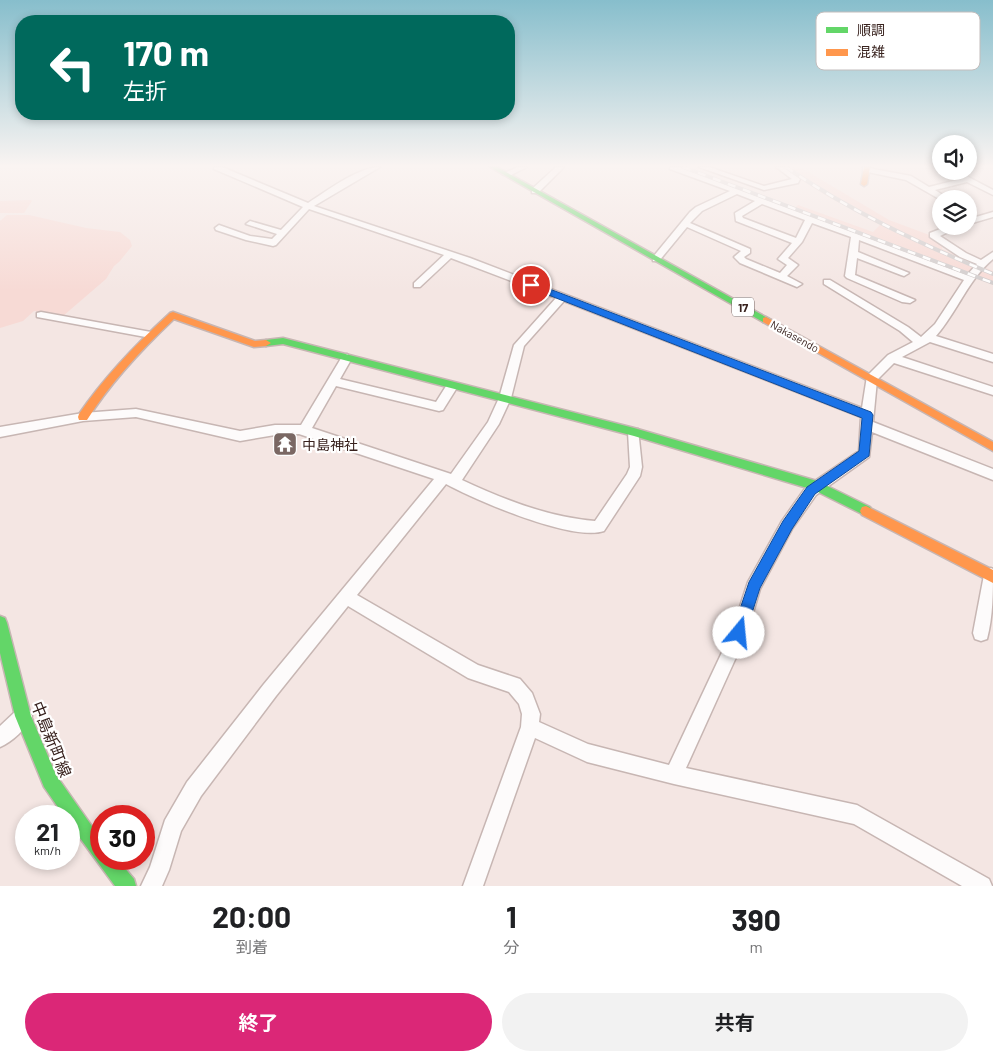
<!DOCTYPE html>
<html lang="ja">
<meta charset="utf-8">
<style>
body{margin:0;font-family:Barlow,"Noto Sans JP",sans-serif;background:#f2f2f2;color:#202124;height:100vh;display:flex;flex-direction:column;font-size:19px;white-space:nowrap}
*{box-sizing:border-box;margin:0}
p{font-size:16px;color:#757577}
.icon{flex:none;width:28px;height:28px;fill:none;stroke:currentColor;stroke-width:2;stroke-linecap:round;stroke-linejoin:round}
.map{position:relative;height:886px;overflow:hidden}
.panel{display:flex;flex-direction:column;background:#fff;flex:1}
.panel>*{flex:none}
.banner{position:absolute;left:15px;top:15px;width:500px;height:105px;border-radius:20px;box-shadow:0 2px 8px #0003;background:#00695c;color:#fff;overflow:hidden}
.tools{position:absolute;left:932px;top:135px;display:grid;gap:10px}
.tools a{display:grid;place-items:center;width:45px;height:45px;border-radius:50%;background:#fff;box-shadow:0 2px 8px #0003;font-size:25px}
.speed{position:absolute;left:15px;top:805px;display:flex;gap:10px;font-size:25px;font-weight:700;text-align:center}
.speed>*{display:grid;place-content:center;width:65px;height:65px;border-radius:50%;background:#fff;box-shadow:0 2px 8px #0003;line-height:1}
.speed small{font-size:12px;font-weight:400}
.speed .limit{border:8px solid #d22;background:#fff;color:#111}
.pin{position:absolute;display:grid;place-items:center;width:42px;height:42px;color:#fff;margin:-21px;border:2px solid #fff;border-radius:50%;box-shadow:0 1px 5px #0007}
.me{position:absolute;width:55px;margin:-28px;rotate:17deg;stroke-linejoin:round;filter:drop-shadow(0 0 4px #0008)}
.turn{display:flex;align-items:center;gap:18px;height:105px;padding:0 25px;font-size:22px}
.turn .icon{width:65px;height:65px;stroke-width:2.5}
.turn b{display:block;font-size:35px;line-height:42px}
.eta{display:flex;justify-content:space-evenly;align-items:center;height:85px;text-align:center}
.eta b{font-size:30px;font-weight:700;line-height:35px}
.button{display:flex;gap:10px;margin-top:auto;padding:10px 25px}
.button a{flex:1;height:58px;border-radius:30px;background:#db2777;color:#fff;font-size:20px;font-weight:700;line-height:58px;text-align:center}
.button a+a{background:#f2f2f2;color:#202124}
.map>svg:first-child{display:block}
.built{fill:#f7dad5}
.lines{fill:none;stroke-linecap:round;stroke-linejoin:round}
.street-casing{stroke:#c7b6b3;stroke-width:3}
.fast-casing{stroke:#c7b6b3;stroke-width:3}
.slow-casing{stroke:#c7b6b3;stroke-width:3}
.street{fill:#fdfbfb;fill-rule:evenodd}
.fast{fill:#63d668;fill-rule:evenodd}
.slow{fill:#ff974d;fill-rule:evenodd}
.rail-casing{stroke:#d1cccc;stroke-width:4}
.rail{stroke:#fff;stroke-width:2.5;stroke-dasharray:8;stroke-linecap:butt}
.route{fill:#1a73e8;stroke:#114b97}
.labels{text-anchor:middle;dominant-baseline:central;stroke-width:4.5;stroke-linejoin:round;paint-order:stroke}
.far-street-label{font-size:11px;fill:#38221e;stroke:#fff}
.shield{fill:#fff;stroke:#746462;stroke-width:1}
.shield-label{font-size:12px;font-weight:bold;fill:#38221e}
.poi-label{font-size:14px;fill:#38221e;stroke:#fff;text-anchor:start}
.near-street-label{font-size:16px;fill:#38221e;stroke:#fff}
.key{fill:#fff;stroke:#c3bdbc;stroke-width:1}
.key-label{font-size:14px;fill:#38221e}
</style>
<div class="map">
<svg width="993" height="886" viewBox="0 0 993 886">
<rect width="100%" height="100%" fill="#f4e6e3"/>
<!-- built -->
<path class="built" d="M781,167H800L889,220L932,236L943,243L942,249L993,271V285L793,210L798,205L873,232L880,225L825,195Z
M31,200L32,201L24,213H0V201Z
M7,215H29L86,228L120,232L130,240L132,246L119,262L114,266L106,279L63,316L34,311L23,321L0,328V221Z"/>
<g class="lines">
<defs>
<path id="street" d="M214,167H222L308,203C327,191 358,167 380,167L314,206L470,258L862,408L867,376L888,355L913,342L900,331L824,284V280H830L908,327L921,337L935,324L964,280L859,240L858,252L909,273L904,276L901,275L857,258L855,275L915,300L910,303L902,302L847,278L845,276L851,237L812,223L802,242L788,258L798,265L787,276L802,284L797,287L740,263L734,257L741,251L687,227L659,261H653V257L690,212L696,207L730,191L670,169V167H679L967,275L977,264L960,257L930,237V233L948,226H961L940,236L966,253L981,260L993,252V259C968,280 957,312 936,336L993,354V362L930,342L902,357L993,387V395L894,363L877,380L873,422L993,469V480L872,432L869,457L816,495L792,529L760,589L747,633L686,768L857,805L989,879L992,886H962L854,824L674,784L587,762L535,738L483,886H463L521,727L522,714L519,704L509,692L468,678L348,606L276,696L201,796L181,831L169,870L162,886H141L150,867L165,820L187,782L264,684L434,479L299,434L275,435L240,441L136,417L83,421L0,437V427L83,413L136,409L240,431L275,425H301L343,355L347,354L352,358L340,379L436,402L448,383L452,382L458,386L443,410L439,411L336,386L312,428L451,474L488,422L499,398L514,345L556,298L451,258L420,287H414V283L444,255L309,209L276,245L273,246L246,240L216,230L215,228L219,225L250,236L272,239L277,234L246,224L250,221L281,230L303,207L214,169ZM737,194L755,201L735,213L736,221L792,243L778,259L787,265L780,273L746,259L744,257L750,253V249L690,223L702,211ZM762,204L805,220L796,238L743,218L742,216ZM564,301L861,417L859,451L806,487L782,521L748,582L732,631L669,765L588,744L539,722L540,714L532,693L520,679L478,665L357,595L446,484C475,500 573,542 604,531L640,476L642,467L638,429H630L628,432L630,467L627,474L595,521C548,517 505,500 462,480L499,424L511,398L524,346Z
M518,167H527L509,176L502,174Z
M556,167H564L538,193H532V189Z
M699,167H709L764,186L792,179L776,167H783L800,179L798,183L764,190Z
M863,167L911,176L929,187L961,179L947,171H957L993,190V195L967,182L935,190L949,199L941,200L906,180L863,171Z
M993,212V217L969,224V219Z
M41,312L151,332L156,335L151,338L37,317V313Z
M991,568L993,569C993,592 993,617 987,639L981,641L975,639L973,633L984,575L986,570Z
M23,707L29,710L32,716C27,728 12,742 0,747V726L17,710Z"/>
<path id="fast" d="M490,167H497L771,320L769,322H763Z
M283,338L634,428L817,481L870,507L872,511L870,515L866,516L814,490L634,436L283,344L266,346L261,343L266,340Z
M0,616L5,618L7,623L31,716L56,775L101,839V859H117L134,879L136,886H115L69,823V816H64L44,787L15,716L0,653Z"/>
<path id="slow" d="M864,167H870L867,184L864,186L861,184Z
M173,312L255,341L266,340L271,343L266,346L254,347L174,319C141,350 111,382 87,420H79L78,417L79,414C105,376 136,344 170,313Z
M766,317L993,442V451L763,322V318Z
M866,506L993,570V583L862,515L860,511L862,507Z"/>
</defs>
<!-- street casing -->
<use href="#street" class="street-casing"/>
<!-- fast casing -->
<use href="#fast" class="fast-casing"/>
<!-- slow casing -->
<use href="#slow" class="slow-casing"/>
<!-- street -->
<use href="#street" class="street"/>
<!-- fast -->
<use href="#fast" class="fast"/>
<!-- slow -->
<use href="#slow" class="slow"/>
<defs>
<path id="rail" d="M683,167L993,283
M786,167C851,212 921,244 993,274"/>
</defs>
<!-- rail casing -->
<use href="#rail" class="rail-casing"/>
<!-- rail -->
<use href="#rail" class="rail"/>
</g>
<!-- sky -->
<linearGradient id="sky" x2="0" y2="1"><stop stop-color="#87becc"/><stop offset="0.57" stop-color="#faf4f2"/><stop offset="1" stop-color="#faf4f2" stop-opacity="0"/></linearGradient>
<rect width="993" height="291" fill="url(#sky)"/>
<!-- route -->
<path class="route" d="M528,283H534L871,412L873,415L869,456L815,494L792,529L760,588L744,638L739,641L734,638L732,633L749,582L783,521L807,487L859,451L862,418L528,287Z"/>
<!-- icons -->
<defs>
<symbol id="temple-square" viewBox="-11 -11 22 22"><rect x="-9" y="-9" width="18" height="18" rx="4" fill="#7a6763" stroke="#fff"/><path d="M0-6L5-2H3V0L6.5 2.5H4V6H1.5V3h-3V6H-4V2.5H-6.5L-3 0V-2H-5Z" fill="#fff"/></symbol>
</defs>
<g fill-rule="evenodd">
<use href="#temple-square" x="271" y="430" width="28" height="28"/>
</g>
<g class="labels">
<!-- far-street labels -->
<g class="far-street-label">
<text transform="translate(795 336) rotate(29)">Nakasendo</text>
</g>
<!-- shield labels -->
<rect class="shield" x="732" y="297.5" width="22" height="19" rx="4"/>
<g class="shield-label">
<text x="743" y="307">17</text>
</g>
<!-- poi labels -->
<g class="poi-label">
<text x="302" y="444">中島神社</text>
</g>
<!-- near-street labels -->
<g class="near-street-label">
<text transform="translate(52 739) rotate(68)">中島新町線</text>
</g>
</g>
<!-- legend -->
<rect x="816" y="12" width="164" height="58" rx="8" class="key"/>
<rect x="826" y="27" width="22" height="6" fill="#63d668"/>
<rect x="826" y="49" width="22" height="7" fill="#ff974d"/>
<g class="key-label">
<text x="857" y="35">順調</text>
<text x="857" y="57">混雑</text>
</g>
</svg>
<div class="tools">
<a><svg class="icon" aria-label="sound" viewBox="0 0 24 24"><path d="M4 9h4l5-4v14l-5-4H4zM17 9q2 3 0 6"/></svg></a>
<a><svg class="icon" aria-label="layers" viewBox="0 0 24 24"><path d="M12 4l9 5-9 5-9-5zM3 14l9 5 9-5"/></svg></a>
</div>
<div class="speed"><div>21<small>km/h</small></div><div class="limit">30</div></div>
<div class="pin" style="left:531px;top:285px;background:#d93025"><svg class="icon" aria-label="arrive" viewBox="0 0 24 24"><path d="M6 21V4h12l-3 4 3 4H6"/></svg></div>
<svg class="me" style="left:739px;top:633px" viewBox="-20 -20 40 40"><circle r="19" fill="#fff"/><path d="M0-13L10 11 0 6-10 11z" fill="#1a73e8"/></svg>
<div class="banner">
<div class="turn"><svg class="icon" aria-label="left" viewBox="0 0 24 24"><path d="M17 20v-9H6M10 6l-5 5 5 5"/></svg><div><b>170 m</b>左折</div></div>
</div>
</div>
<section class="panel">
<div class="eta">
<div><b>20:00</b><p>到着</p></div>
<div><b>1</b><p>分</p></div>
<div><b>390</b><p>m</p></div>
</div>
<div class="button"><a>終了</a><a>共有</a></div>
</section>
